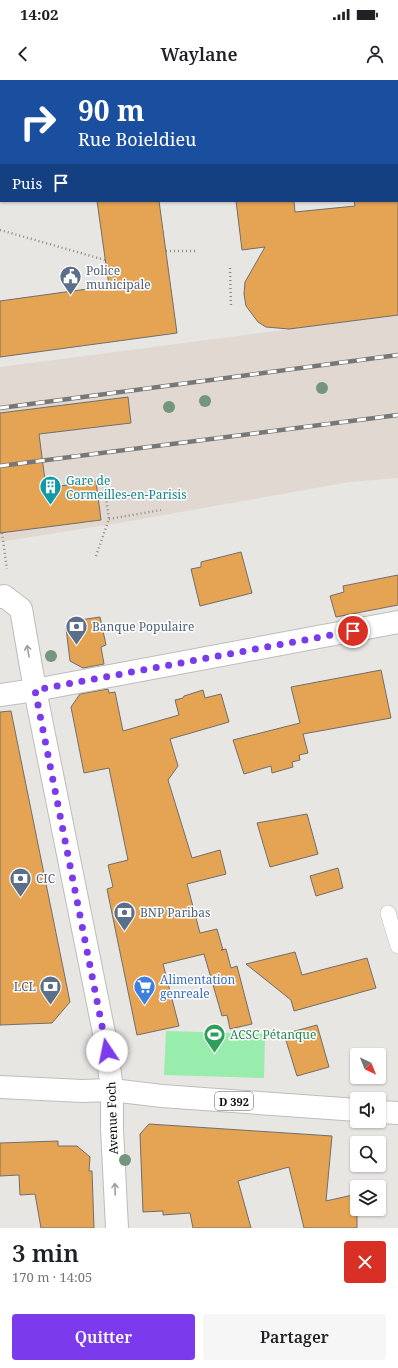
<!DOCTYPE html>
<html lang="fr">
<meta charset="utf-8">
<style>
body{margin:0;font-family:"Noto Serif",serif;background:#f6f6f6;color:#202124;height:100vh;display:flex;flex-direction:column;font-size:15px;white-space:nowrap}
*{box-sizing:border-box;margin:0}
p{font-size:13px;color:#757577}
.icon{flex:none;width:22px;height:22px;fill:none;stroke:currentColor;stroke-width:2;stroke-linecap:round;stroke-linejoin:round}
.map{position:relative;height:1148px;overflow:hidden}
.details{display:flex;flex-direction:column;background:#fff;flex:1}
.details>*{flex:none}
.hud{position:absolute;left:0px;top:0px;width:398px;height:122px;box-shadow:0 1px 3px #0004;background:#1a4fa0;color:#fff;overflow:hidden}
.needle{width:26px;rotate:137deg}
.fabs{position:absolute;left:350px;top:968px;display:grid;gap:8px}
.fabs a{display:grid;place-items:center;width:36px;height:36px;border-radius:4px;background:#fff;box-shadow:0 1px 3px #0004;font-size:20px}
.pin{position:absolute;display:grid;place-items:center;width:34px;height:34px;color:#fff;margin:-17px;border:2px solid #fff;border-radius:50%;box-shadow:0 1px 4px #0007}
.me{position:absolute;width:44px;margin:-22px;rotate:349deg;stroke-linejoin:round;filter:drop-shadow(0 0 3px #0008)}
.turn{display:flex;align-items:center;gap:14px;height:84px;padding:0 12px;font-size:18px}
.turn .icon{width:52px;height:52px;stroke-width:2.5}
.turn b{display:block;font-size:28px;line-height:34px}
.then{display:flex;align-items:center;height:38px;padding:0 12px;background:#0003;gap:8px;font-size:15px}
.round{display:grid;place-items:center;flex:none;width:42px;height:42px;border-radius:4px;background:#f6f6f6}
.summary{display:flex;align-items:center;justify-content:space-between;height:68px;padding:0 12px}
h1{font-size:24px;font-weight:600;line-height:30px}
.button{display:flex;gap:8px;margin-top:auto;padding:8px 12px}
.button a{flex:1;height:46px;border-radius:4px;background:#7c3aed;color:#fff;font-size:16px;font-weight:600;line-height:46px;text-align:center}
.button a+a{background:#f6f6f6;color:#202124}
.status{display:flex;justify-content:space-between;align-items:center;height:28px;padding:0 20px;background:#fff;direction:ltr}
.status svg{height:11px;fill:currentColor}
header{display:flex;justify-content:space-between;align-items:center;height:52px;padding:0 12px;background:#fff;font-size:18px;font-weight:600}
.map>svg:first-child{display:block}
.built{fill:#e1d9d1}
.green{fill:#98ecac}
.building{fill:#e5a454;stroke:#706e6c}
.lines{fill:none;stroke-linecap:round;stroke-linejoin:round}
.service-casing{stroke:#bfbcba;stroke-width:16}
.minor-casing{stroke:#bfbcba;stroke-width:24}
.tertiary-casing{stroke:#bfbcba;stroke-width:24}
.primary-casing{stroke:#bfbcba;stroke-width:24}
.path{stroke:#8c8a88;stroke-width:2.5;stroke-dasharray:1 3;stroke-linecap:butt}
.service{stroke:#fff;stroke-width:15}
.minor{stroke:#fff;stroke-width:22}
.tertiary{stroke:#fff;stroke-width:22}
.primary{stroke:#fff;stroke-width:22}
.rail-casing{stroke:#797776;stroke-width:4.5}
.rail{stroke:#fff;stroke-width:3;stroke-dasharray:9;stroke-linecap:butt}
.tree{fill:#74957e}
.oneway{stroke:#9f9e9e}
.route{stroke:#7c3aed;stroke-width:7;stroke-dasharray:0 12.6}
.labels{text-anchor:middle;dominant-baseline:central;stroke-width:3;stroke-linejoin:round;paint-order:stroke}
.shield{fill:#fff;stroke:#565656;stroke-width:1}
.shield-label{font-size:11px;font-weight:bold;fill:#0e0d0d}
.service-label{font-size:12px;fill:#4e5e75;stroke:#fff;text-anchor:start}
.culture-label{font-size:12px;fill:#0d838f;stroke:#fff;text-anchor:start}
.shop-label{font-size:12px;fill:#366cbe;stroke:#fff;text-anchor:start}
.leisure-label{font-size:12px;fill:#27864d;stroke:#fff;text-anchor:start}
.street-label{font-size:12px;fill:#0e0d0d;stroke:#fff}
</style>
<div class="status"><b>14:02</b><svg viewBox="0 0 49 12"><path d="M0 12V9h3v3zM5 12V6h3v6zM10 12V3h3v9zM15 12V0h3v12zM26 1h20v11H26zM47 4h2v5h-2z"/></svg></div>
<header><svg class="icon" aria-label="back" viewBox="0 0 24 24"><path d="M15 5l-7 7 7 7"/></svg>Waylane<svg class="icon" aria-label="person" viewBox="0 0 24 24"><circle cx="12" cy="8" r="4"/><path d="M4 21q1-7 8-7t8 7"/></svg></header>
<div class="map">
<svg width="398" height="1148" viewBox="0 0 398 1148">
<rect width="100%" height="100%" fill="#e8e6e3"/>
<!-- built -->
<path class="built" d="M398,235V398L350,402L125,442L0,462V287Z"/>
<!-- green -->
<path class="green" d="M166,951L265,954L264,998L164,995Z"/>
<!-- building -->
<path class="building" d="M97,121H159L177,253L0,277V221L109,206Z
M236,121H294L295,132L355,126L354,121H398V235L289,249L266,247L258,242L246,226L244,214L245,202L265,167L242,170Z
M128,317L131,343L39,354L46,408L96,401L101,440L0,453V333Z
M241,472L252,513L200,526L191,489L201,487V482Z
M398,495V525L336,537L330,516L344,512L343,506Z
M100,537L106,565L101,567L104,584L83,588L70,581L66,548L73,541Z
M381,590L391,638L303,654L308,673L299,675L300,680L292,682L293,687L272,693L271,686L244,694L233,660L300,643L291,607Z
M108,609L109,613L115,612L123,651L179,635L175,620L183,618L184,616L203,610L205,618L221,614L229,642L170,659L178,686L168,700L192,778L220,770L226,794L187,804L200,853L217,849L223,870H221L226,869L231,888L237,886L252,944L230,949L227,935L222,936L204,874L163,884L179,946L137,955L107,809L113,807L108,785L128,780L109,688L84,693L71,627L80,614Z
M11,631L70,922L52,943L0,945V632Z
M307,734L318,774L270,787L257,743Z
M338,788L343,808L316,816L310,796Z
M295,872L302,895L367,878L376,908L294,931L291,920L246,884Z
M317,945L329,987L297,996L284,954Z
M149,1044L332,1056L326,1121L357,1114V1148H304L289,1087L238,1101L251,1148H193L190,1133L163,1135V1131L143,1132L140,1054Z
M58,1061V1066H77L90,1077L89,1091H92L94,1148H41L35,1114L20,1115L19,1095L0,1096V1063Z"/>
<g class="lines">
<defs>
<path id="service" d="M0,8L1,12
M388,833L398,866"/>
<path id="minor" d="M397,11H398
M397,34H398
M0,70L1,69
M0,517L4,516L21,529L35,610L106,963L112,1010
M0,615L35,610L398,542"/>
<path id="tertiary" d="M112,1010V1049L117,1148"/>
<path id="primary" d="M0,1007L82,1011L112,1010L162,1016L357,1030
M379,1032L398,1033"/>
</defs>
<!-- service casing -->
<use href="#service" class="service-casing"/>
<!-- minor casing -->
<use href="#minor" class="minor-casing"/>
<!-- tertiary casing -->
<use href="#tertiary" class="tertiary-casing"/>
<!-- primary casing -->
<use href="#primary" class="primary-casing"/>
<!-- path -->
<path class="path" d="M0,150L105,180
M166,171H196
M230,188L231,228
M109,439L161,430
M2,453L7,489
M96,476L109,439L105,411"/>
<!-- service -->
<use href="#service" class="service"/>
<!-- minor -->
<use href="#minor" class="minor"/>
<!-- tertiary -->
<use href="#tertiary" class="tertiary"/>
<!-- primary -->
<use href="#primary" class="primary"/>
<defs>
<path id="rail" d="M0,328L398,275
M0,386L398,335"/>
</defs>
<!-- rail casing -->
<use href="#rail" class="rail-casing"/>
<!-- rail -->
<use href="#rail" class="rail"/>
</g>
<!-- trees -->
<g class="tree">
<circle cx="322" cy="308" r="6"/>
<circle cx="205" cy="321" r="6"/>
<circle cx="169" cy="327" r="6"/>
<circle cx="51" cy="576" r="6"/>
<circle cx="125" cy="1080" r="6"/>
</g>
<!-- one-way arrows -->
<defs><path id="oneway-shaft" d="M-6 0H5M1.5-3L5.5 0L1.5 3" fill="none" stroke-width="1.6" stroke-linecap="round" stroke-linejoin="round"/></defs>
<g class="oneway">
<use href="#oneway-shaft" transform="translate(28 571) rotate(-100)"/>
<use href="#oneway-shaft" transform="translate(115 1109) rotate(-92)"/>
</g>
<g class="lines">
<!-- route -->
<path class="route" d="M107,971L35,610L353,551"/>
</g>
<!-- icons -->
<defs>
<symbol id="civic-pin" viewBox="-11 -11 22 30"><path d="M0 17L-7.5 6A9.5 9.5 0 1 1 7.5 6Z" fill="#5c6f8a" stroke="#fff"/><path d="M-.6-6.5H3V-4.5H.6V-3L4-1V1h2V6H-6V1h2V-1L-.6-3ZM-1.2 2.5V6h2.4V2.5Z" fill="#fff"/></symbol>
<symbol id="building-pin" viewBox="-11 -11 22 30"><path d="M0 17L-7.5 6A9.5 9.5 0 1 1 7.5 6Z" fill="#0f9aa8" stroke="#fff"/><path d="M-4-6H4V6H1V3H-1V6H-4ZM-2.5-4.3h1.7v1.8h-1.7ZM.8-4.3h1.7v1.8H.8ZM-2.5-1h1.7V.8h-1.7ZM.8-1h1.7V.8H.8Z" fill="#fff"/></symbol>
<symbol id="bank-pin" viewBox="-11 -11 22 30"><path d="M0 17L-7.5 6A9.5 9.5 0 1 1 7.5 6Z" fill="#5c6f8a" stroke="#fff"/><path d="M-6-4H6V4H-6ZM0-2.3a2.3 2.3 0 1 0 0 4.6a2.3 2.3 0 1 0 0-4.6Z" fill="#fff"/></symbol>
<symbol id="supermarket-pin" viewBox="-11 -11 22 30"><path d="M0 17L-7.5 6A9.5 9.5 0 1 1 7.5 6Z" fill="#3f7fe0" stroke="#fff"/><path d="M-6-5.5h2.5l.6 2H6L4.5 2H-2.5L-4.4-4H-6ZM-1.5 3.2a1.3 1.3 0 1 0 .1 0ZM3 3.2a1.3 1.3 0 1 0 .1 0Z" fill="#fff"/></symbol>
<symbol id="stadium-pin" viewBox="-11 -11 22 30"><path d="M0 17L-7.5 6A9.5 9.5 0 1 1 7.5 6Z" fill="#2e9e5b" stroke="#fff"/><path d="M0-5a6.5 5 0 1 0 0 10a6.5 5 0 1 0 0-10ZM-3.5-1.8h7v3.6h-7Z" fill="#fff"/></symbol>
</defs>
<g fill-rule="evenodd">
<use href="#civic-pin" x="58" y="184" width="25" height="34"/>
<use href="#building-pin" x="38" y="394" width="25" height="34"/>
<use href="#bank-pin" x="64" y="534" width="25" height="34"/>
<use href="#bank-pin" x="8" y="786" width="25" height="34"/>
<use href="#bank-pin" x="112" y="820" width="25" height="34"/>
<use href="#bank-pin" x="38" y="894" width="25" height="34"/>
<use href="#supermarket-pin" x="132" y="894" width="25" height="34"/>
<use href="#stadium-pin" x="202" y="942" width="25" height="34"/>
</g>
<g class="labels">
<!-- shield labels -->
<rect class="shield" x="215" y="1012" width="38" height="18" rx="3"/>
<g class="shield-label">
<text x="234" y="1021">D 392</text>
</g>
<!-- service labels -->
<g class="service-label">
<text x="86" y="190">Police<tspan x="86" dy="14">municipale</tspan></text>
<text x="92" y="546">Banque Populaire</text>
<text x="36" y="798">CIC</text>
<text x="140" y="832">BNP Paribas</text>
<text x="36" y="906" text-anchor="end">LCL</text>
</g>
<!-- culture labels -->
<g class="culture-label">
<text x="66" y="400">Gare de<tspan x="66" dy="14">Cormeilles-en-Parisis</tspan></text>
</g>
<!-- shop labels -->
<g class="shop-label">
<text x="160" y="899">Alimentation<tspan x="160" dy="14">genreale</tspan></text>
</g>
<!-- leisure labels -->
<g class="leisure-label">
<text x="230" y="954">ACSC Pétanque</text>
</g>
<!-- street labels -->
<g class="street-label">
<text transform="translate(112 1038) rotate(-92)">Avenue Foch</text>
</g>
</g>
</svg>
<div class="fabs">
<a><svg class="needle" viewBox="-14 -14 28 28"><path d="M0-13l5 13h-10z" fill="#e53935"/><path d="M0 13l5-13h-10z" fill="#757577"/></svg></a>
<a><svg class="icon" aria-label="sound" viewBox="0 0 24 24"><path d="M4 9h4l5-4v14l-5-4H4zM17 9q2 3 0 6"/></svg></a>
<a><svg class="icon" aria-label="search" viewBox="0 0 24 24"><circle cx="10" cy="10" r="6"/><path d="M15 15l6 6"/></svg></a>
<a><svg class="icon" aria-label="layers" viewBox="0 0 24 24"><path d="M12 4l9 5-9 5-9-5zM3 14l9 5 9-5"/></svg></a>
</div>
<div class="pin" style="left:353px;top:551px;background:#d93025"><svg class="icon" aria-label="arrive" viewBox="0 0 24 24"><path d="M6 21V4h12l-3 4 3 4H6"/></svg></div>
<svg class="me" style="left:107px;top:971px" viewBox="-20 -20 40 40"><circle r="19" fill="#fff"/><path d="M0-13L10 11 0 6-10 11z" fill="#7c3aed"/></svg>
<div class="hud">
<div class="turn"><svg class="icon" aria-label="right" viewBox="0 0 24 24"><path d="M7 20v-9h11M14 6l5 5-5 5"/></svg><div><b>90 m</b>Rue Boieldieu</div></div>
<div class="then">Puis<svg class="icon" aria-label="arrive" viewBox="0 0 24 24"><path d="M6 21V4h12l-3 4 3 4H6"/></svg></div>
</div>
</div>
<section class="details">
<div class="summary"><div><h1>3 min</h1><p>170 m · 14:05</p></div><a class="round" style="background:#d93025;color:#fff"><svg class="icon" aria-label="close" viewBox="0 0 24 24"><path d="M6 6l12 12M18 6L6 18"/></svg></a></div>
<div class="button"><a>Quitter</a><a>Partager</a></div>
</section>
